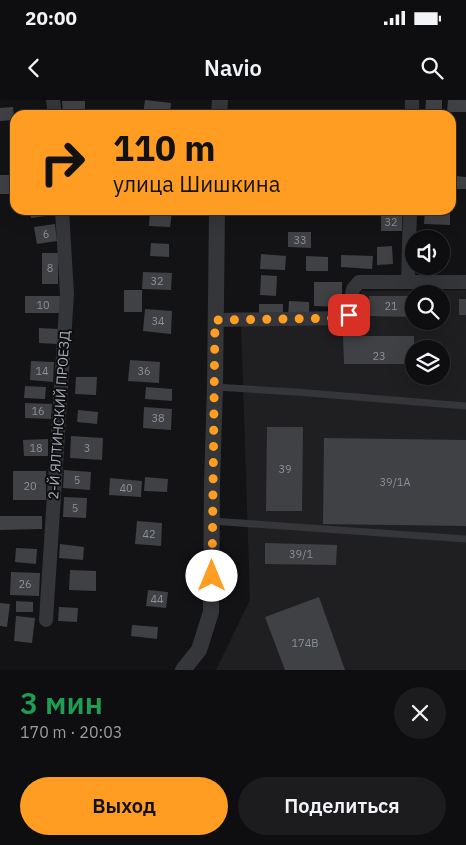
<!DOCTYPE html>
<html lang="ru">
<meta charset="utf-8">
<style>
body{margin:0;font-family:"IBM Plex Sans",sans-serif;background:#1c1c1e;color:#f1f3f6;height:100vh;display:flex;flex-direction:column;font-size:19px;white-space:nowrap}
*{box-sizing:border-box;margin:0}
p{font-size:16px;color:#9b9c9f}
.icon{flex:none;width:28px;height:28px;fill:none;stroke:currentColor;stroke-width:2;stroke-linecap:round;stroke-linejoin:round}
.map{position:relative;height:570px;overflow:hidden}
.drawer{display:flex;flex-direction:column;background:#0e0e10;flex:1}
.drawer>*{flex:none}
.top-card{position:absolute;left:10px;top:10px;width:446px;height:105px;border-radius:15px;box-shadow:0 5px 20px #0002,0 0 0 1px #2e2e30;background:#fe9d22;color:#111;overflow:hidden}
.tools{position:absolute;left:405px;top:130px;display:grid;gap:10px}
.tools a{display:grid;place-items:center;width:45px;height:45px;border-radius:50%;background:#0e0e10;box-shadow:0 5px 20px #0002,0 0 0 1px #2e2e30;font-size:25px}
.pin{position:absolute;display:grid;place-items:center;width:42px;height:42px;color:#fff;margin:-21px;border-radius:10px;box-shadow:0 2px 8px #0006}
.me{position:absolute;width:55px;margin:-28px;rotate:0deg;stroke-linejoin:round;filter:drop-shadow(0 0 4px #0008)}
.turn{display:flex;align-items:center;gap:18px;height:105px;padding:0 20px;font-size:22px}
.turn .icon{width:65px;height:65px;stroke-width:2.5}
.turn b{display:block;font-size:35px;line-height:42px}
.round{display:grid;place-items:center;flex:none;width:52px;height:52px;border-radius:26px;background:#1c1c1e}
.summary{display:flex;align-items:center;justify-content:space-between;height:85px;padding:0 20px}
h1{font-size:30px;font-weight:600;line-height:38px;color:#1e9e55}
.button{display:flex;gap:10px;margin-top:auto;padding:10px 20px}
.button a{flex:1;height:58px;border-radius:30px;background:#fe9d22;color:#111;font-size:20px;font-weight:600;line-height:58px;text-align:center}
.button a+a{background:#1c1c1e;color:#f1f3f6}
.status{display:flex;justify-content:space-between;align-items:center;height:35px;padding:0 25px;background:#0e0e10;direction:ltr}
.status svg{height:14px;fill:currentColor}
header{display:flex;justify-content:space-between;align-items:center;height:65px;padding:0 20px;background:#0e0e10;font-size:22px;font-weight:600}
.map>svg:first-child{display:block}
.built{fill:#1f1f22;fill-rule:evenodd}
.building{fill:#3f4145}
.lines{fill:none;stroke-linecap:round;stroke-linejoin:round}
.service{stroke:#34363a;stroke-width:7}
.minor{stroke:#34363a;stroke-width:14}
.tertiary{stroke:#34363a;stroke-width:16}
.route{stroke:#fe9d22;stroke-width:9;stroke-dasharray:0 16.2}
.labels{text-anchor:middle;dominant-baseline:central;stroke-width:4;stroke-linejoin:round;paint-order:stroke}
.number-label{font-size:11px;fill:#8b909a}
.street-label{font-size:14px;fill:#a4abb6;stroke:#0e0e10}
</style>
<div class="status"><b>20:00</b><svg viewBox="0 0 49 12"><path d="M0 12V9h3v3zM5 12V6h3v6zM10 12V3h3v9zM15 12V0h3v12zM26 1h20v11H26zM47 4h2v5h-2z"/></svg></div>
<header><svg class="icon" aria-label="back" viewBox="0 0 24 24"><path d="M15 5l-7 7 7 7"/></svg>Navio<svg class="icon" aria-label="search" viewBox="0 0 24 24"><circle cx="10" cy="10" r="6"/><path d="M15 15l6 6"/></svg></header>
<div class="map">
<svg width="466" height="570" viewBox="0 0 466 570">
<rect width="100%" height="100%" fill="#131315"/>
<!-- built -->
<path class="built" d="M466,190V570H216L250,500L241,222L361,218V191ZM414,194H441V221H414ZM414,249H441V276H414Z"/>
<!-- building -->
<path class="building" d="M145,0L171,3L170,15L143,14Z
M426,0H442V15H425Z
M448,0H466V12H447Z
M62,1H85V15H63Z
M13,7L14,20L0,21V8Z
M0,75H13V94H0Z
M455,76L466,77V89H455Z
M30,110H52L53,115L31,118Z
M294,110H325V116L293,115Z
M425,110H450V125L424,124Z
M150,111L172,112L170,127L149,126Z
M381,114H402V131H381Z
M55,124L57,141L37,144L34,127Z
M288,132H311V148L288,147Z
M151,143L169,144V157L150,156Z
M441,143H445L444,169L427,168V166H441Z
M392,146L393,164L377,165V147Z
M42,153H58V184H42Z
M261,154L286,156L285,170L260,169Z
M341,155L373,156L372,169L341,167Z
M306,156L328,157V171H306Z
M143,172L172,173L171,190L142,189Z
M261,175L277,176L276,196L260,195Z
M314,182H342V207L314,206Z
M124,190H142V212H124Z
M25,196H61V213H25Z
M369,196H414V217L369,216Z
M459,199H466V215H459Z
M289,201L309,202V217L288,216Z
M259,204H283V218H259Z
M145,209L172,211L171,234L143,231Z
M39,228L58,229L57,244L39,243Z
M343,236H414V264H344Z
M130,260L160,262L159,283L128,281Z
M31,261L54,262L53,282L30,280Z
M76,277H97L96,295L75,294Z
M25,286L46,287L45,299L24,298Z
M146,287L172,289V301L145,299Z
M25,303L52,304L51,319L25,318Z
M144,307L172,309L171,330L143,328Z
M78,310L98,312L97,324L77,322Z
M267,327H303L302,411H266Z
M71,336L103,338L102,360L70,358Z
M324,338L466,340V426L323,424Z
M48,339V356H24L23,340Z
M64,370L91,372L90,390L63,388Z
M13,371H46V400H13Z
M145,377L168,379L167,392L144,391Z
M110,378L142,381L141,397L109,395Z
M64,397L87,398L86,418L63,417Z
M0,416H42V429L0,430Z
M137,421L162,423L161,446L135,444Z
M265,443L337,445L336,465L265,464Z
M60,444L84,447L83,460L59,458Z
M16,448L37,449L36,464L15,462Z
M70,470L96,471V491L69,490Z
M11,472L40,473L39,496L10,495Z
M148,490L168,492L166,508L146,506Z
M319,497L345,570H285L265,517Z
M16,501L33,502V512H16Z
M0,503L10,504L7,527L0,526Z
M59,507L78,508L77,522L58,521Z
M16,516L35,518L32,543L14,541Z
M132,525L158,527L157,539L131,536Z"/>
<g class="lines">
<!-- service -->
<path class="service" d="M215,287L296,292L466,306
M212,421L466,439"/>
<!-- minor -->
<path class="minor" d="M53,0L55,15
M412,15V0
M408,182L410,110
M215,220L344,218L349,215L353,189L359,182H466
M46,520L67,194L62,110"/>
<!-- tertiary -->
<path class="tertiary" d="M219,15L220,0
M183,570L199,550L211,512L212,383L215,287L217,110"/>
</g>
<g class="lines">
<!-- route -->
<path class="route" d="M212,476L215,220L344,218L349,215"/>
</g>
<g class="labels">
<!-- number labels -->
<g class="number-label">
<text x="391" y="122">32</text>
<text x="46" y="134">6</text>
<text x="300" y="140">33</text>
<text x="50" y="168">8</text>
<text x="157" y="181">32</text>
<text x="43" y="205">10</text>
<text x="391" y="206">21</text>
<text x="158" y="221">34</text>
<text x="379" y="256">23</text>
<text x="42" y="271">14</text>
<text x="144" y="271">36</text>
<text x="38" y="311">16</text>
<text x="158" y="318">38</text>
<text x="36" y="348">18</text>
<text x="87" y="348">3</text>
<text x="285" y="369">39</text>
<text x="77" y="380">5</text>
<text x="395" y="382">39/1А</text>
<text x="30" y="386">20</text>
<text x="126" y="388">40</text>
<text x="75" y="408">5</text>
<text x="149" y="434">42</text>
<text x="301" y="454">39/1</text>
<text x="25" y="484">26</text>
<text x="157" y="499">44</text>
<text x="305" y="543">174В</text>
</g>
<!-- street labels -->
<g class="street-label">
<text transform="translate(59 315) rotate(-86)">2-Й ЯЛТИНСКИЙ ПРОЕЗД</text>
</g>
</g>
</svg>
<div class="tools">
<a><svg class="icon" aria-label="sound" viewBox="0 0 24 24"><path d="M4 9h4l5-4v14l-5-4H4zM17 9q2 3 0 6"/></svg></a>
<a><svg class="icon" aria-label="search" viewBox="0 0 24 24"><circle cx="10" cy="10" r="6"/><path d="M15 15l6 6"/></svg></a>
<a><svg class="icon" aria-label="layers" viewBox="0 0 24 24"><path d="M12 4l9 5-9 5-9-5zM3 14l9 5 9-5"/></svg></a>
</div>
<div class="pin" style="left:349px;top:215px;background:#d93025"><svg class="icon" aria-label="arrive" viewBox="0 0 24 24"><path d="M6 21V4h12l-3 4 3 4H6"/></svg></div>
<svg class="me" style="left:212px;top:476px" viewBox="-20 -20 40 40"><circle r="19" fill="#fff"/><path d="M0-13L10 11 0 6-10 11z" fill="#fe9d22"/></svg>
<div class="top-card">
<div class="turn"><svg class="icon" aria-label="right" viewBox="0 0 24 24"><path d="M7 20v-9h11M14 6l5 5-5 5"/></svg><div><b>110 m</b>улица Шишкина</div></div>
</div>
</div>
<section class="drawer">
<div class="summary"><div><h1>3 мин</h1><p>170 m · 20:03</p></div><a class="round"><svg class="icon" aria-label="close" viewBox="0 0 24 24"><path d="M6 6l12 12M18 6L6 18"/></svg></a></div>
<div class="button"><a>Выход</a><a>Поделиться</a></div>
</section>
